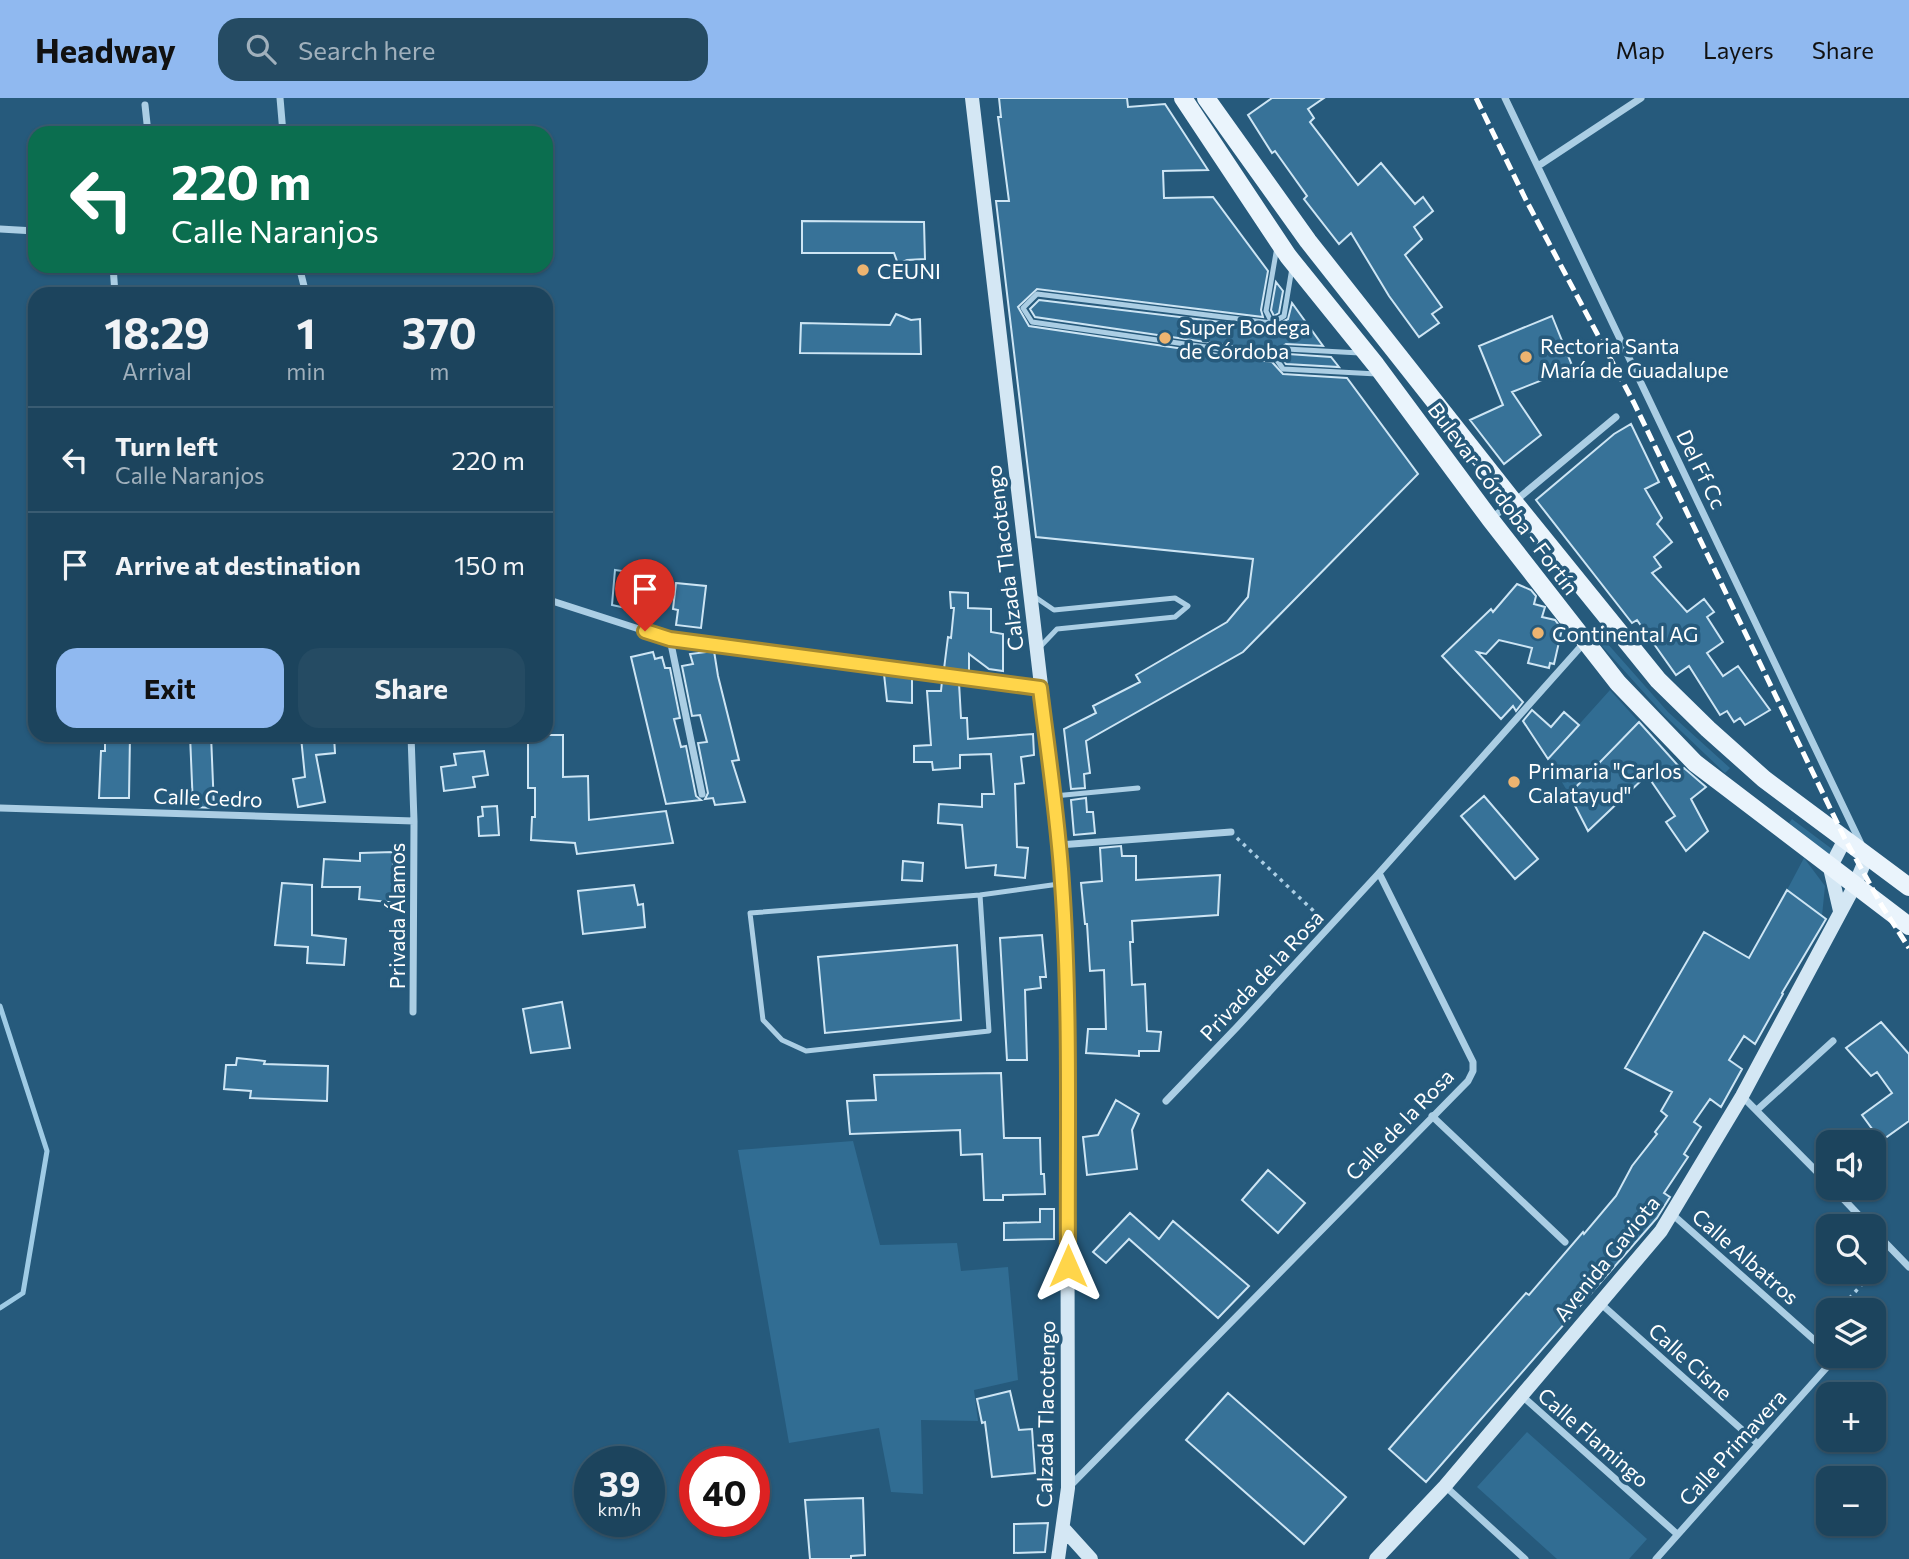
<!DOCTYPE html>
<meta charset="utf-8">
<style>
body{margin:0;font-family:Commissioner,sans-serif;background:#254b63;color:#f1f3f6;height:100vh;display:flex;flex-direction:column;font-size:26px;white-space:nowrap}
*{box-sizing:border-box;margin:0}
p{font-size:23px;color:#a0b0bc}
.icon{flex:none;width:38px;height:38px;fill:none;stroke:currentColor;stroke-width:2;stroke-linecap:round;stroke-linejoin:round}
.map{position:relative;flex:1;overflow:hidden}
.side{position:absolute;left:28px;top:189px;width:525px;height:455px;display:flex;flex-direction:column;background:#1c445d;border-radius:21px;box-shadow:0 2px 5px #0004,0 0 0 2px #3a5c72}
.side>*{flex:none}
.top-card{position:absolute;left:28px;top:28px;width:525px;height:147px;border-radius:21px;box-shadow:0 2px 5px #0004,0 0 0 2px #3a5c72;background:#0b6e4f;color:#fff;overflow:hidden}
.fabs{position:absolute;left:1816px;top:1032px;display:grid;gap:14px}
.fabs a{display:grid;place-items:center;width:70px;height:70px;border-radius:14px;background:#1c445d;box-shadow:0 2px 5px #0004,0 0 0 2px #3a5c72;font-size:35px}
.speed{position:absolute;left:574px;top:1348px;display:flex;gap:14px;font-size:35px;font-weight:700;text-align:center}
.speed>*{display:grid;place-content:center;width:91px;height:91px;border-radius:50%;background:#1c445d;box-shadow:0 2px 5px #0004,0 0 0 2px #3a5c72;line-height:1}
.speed small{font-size:18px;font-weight:400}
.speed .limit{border:10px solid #d22;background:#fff;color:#111}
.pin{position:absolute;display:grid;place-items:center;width:60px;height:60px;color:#fff;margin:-72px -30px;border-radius:50% 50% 50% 0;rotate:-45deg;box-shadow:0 0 7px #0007}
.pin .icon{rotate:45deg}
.me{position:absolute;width:77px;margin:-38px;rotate:0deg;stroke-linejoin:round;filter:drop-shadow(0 0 5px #0008)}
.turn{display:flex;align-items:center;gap:24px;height:147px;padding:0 28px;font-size:32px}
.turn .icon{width:91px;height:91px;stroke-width:2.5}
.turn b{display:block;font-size:49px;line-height:60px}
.eta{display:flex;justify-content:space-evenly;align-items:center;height:119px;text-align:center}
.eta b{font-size:42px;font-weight:700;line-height:49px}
.button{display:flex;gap:14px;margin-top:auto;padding:14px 28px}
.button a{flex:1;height:80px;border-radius:21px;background:#90b9f0;color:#111;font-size:28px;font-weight:700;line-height:80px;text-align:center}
.button a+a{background:#254b63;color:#f1f3f6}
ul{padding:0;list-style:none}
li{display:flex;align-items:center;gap:21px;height:105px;padding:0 28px;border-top:2px solid #3a5c72}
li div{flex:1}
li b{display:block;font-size:26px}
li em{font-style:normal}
header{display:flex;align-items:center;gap:42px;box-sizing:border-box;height:98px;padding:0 35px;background:#90b9f0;color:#111}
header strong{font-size:33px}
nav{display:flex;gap:38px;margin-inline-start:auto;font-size:24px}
.search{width:490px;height:63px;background:#254b63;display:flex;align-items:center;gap:18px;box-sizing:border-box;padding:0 24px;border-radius:21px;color:#a0b0bc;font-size:26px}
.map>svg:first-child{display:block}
.green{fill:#316d93}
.water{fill:#1a425c;stroke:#9fcbe5;stroke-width:2}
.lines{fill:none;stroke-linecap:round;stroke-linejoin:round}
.stream{stroke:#9fcbe5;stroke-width:5}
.building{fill:#377298;stroke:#cde5f4;stroke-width:2}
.path{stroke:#abcee4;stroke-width:3.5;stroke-dasharray:3.5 5;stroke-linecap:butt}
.lane{stroke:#abcee4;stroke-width:5}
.street{stroke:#abcee4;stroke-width:7}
.secondary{stroke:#d4e7f4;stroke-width:14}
.primary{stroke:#eaf4fc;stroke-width:18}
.rail{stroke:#fff;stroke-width:5;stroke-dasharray:12 5;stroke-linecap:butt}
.route-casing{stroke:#a68a30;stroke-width:18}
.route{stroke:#ffd54a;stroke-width:12}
.poi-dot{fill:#edb470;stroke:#265a7c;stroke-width:2.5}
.labels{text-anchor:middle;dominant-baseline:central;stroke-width:7;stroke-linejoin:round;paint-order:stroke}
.poi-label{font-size:21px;fill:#fff;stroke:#265a7c;text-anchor:start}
.street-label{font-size:21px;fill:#fff;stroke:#265a7c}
</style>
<header>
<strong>Headway</strong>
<div class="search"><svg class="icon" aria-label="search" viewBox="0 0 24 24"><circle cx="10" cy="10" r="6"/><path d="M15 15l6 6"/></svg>Search here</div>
<nav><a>Map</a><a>Layers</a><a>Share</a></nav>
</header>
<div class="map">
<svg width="1909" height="1461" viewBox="0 0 1909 1461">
<rect width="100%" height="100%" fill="#265a7c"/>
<!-- green -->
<path class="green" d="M1606,544L1668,614L1730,670L1725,675L1664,617L1602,548Z
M1610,592L1639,624L1569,696L1548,661Z
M1792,721L1832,751L1829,756L1789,725Z
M1804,760L1825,788L1822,818L1787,792Z
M853,1043L880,1147L957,1145L961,1173L1008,1169L1018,1282L974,1292L978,1323L921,1322L923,1396L891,1394L879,1330L789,1345L738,1052Z
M1527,1334L1647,1441L1629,1461H1557L1477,1389Z"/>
<!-- water -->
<path class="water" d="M615,472L651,477L648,515L612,507Z"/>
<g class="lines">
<!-- stream -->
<path class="stream" d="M0,908L47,1053L23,1195L0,1210"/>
</g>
<!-- building -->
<path class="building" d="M999,0H1127L1128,9L1165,6L1208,72L1163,73L1164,100L1213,99L1268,173L1261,212L1263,219L1037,191L1018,209L1029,228L1272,264L1283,276L1347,280L1418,376L1243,554L1086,643L1090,675L1084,676L1085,690L1071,691L1064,631L1096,615L1093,608L1140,584L1136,577L1227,524L1248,499L1253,461L1036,439L996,103H1009L998,19H1001Z
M1272,0H1324L1308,11L1314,20L1310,24L1358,87L1381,65L1415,106L1423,99L1433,113L1414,129L1422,141L1405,157L1442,209L1432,216L1439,225L1419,239L1389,198L1351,135L1339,146L1304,101L1307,98L1275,53L1272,55L1248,17Z
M802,123L924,124L925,161L907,162L898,166L894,155H802Z
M1276,184L1283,193L1279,215L1274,218L1271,212Z
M1039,202L1271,230L1288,221L1292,205L1323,248L1286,246L1274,254L1035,219L1030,211Z
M896,216L911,222L920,221L921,256L800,255L801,225L890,227Z
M1552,218L1573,270L1512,294L1541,337L1504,366L1470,322L1503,307L1479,248Z
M1288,256L1331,259L1339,269L1286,266L1282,260Z
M1631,326L1659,384L1645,391L1662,420L1657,426L1672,444L1654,459L1661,469L1652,475L1687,514L1704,501L1714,514L1707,519L1723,544L1707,555L1723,578L1738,568L1770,612L1745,627L1740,620L1734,624L1727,613L1720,617L1689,568L1676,577L1637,522L1632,525L1536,402L1614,336Z
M676,485L706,488L701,530L676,527L678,512L673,511Z
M1517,486L1531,492L1536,498L1534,506L1545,509L1542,519L1555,522L1562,531L1554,566L1550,565L1549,570L1528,565L1532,550L1499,542L1486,556L1477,554L1523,604L1516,613L1513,608L1501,621L1442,558L1491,511L1493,514Z
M950,494L968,495V510L991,511V534L1003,536V573L989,571L969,556V573L944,571L948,539L951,540L954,510H951Z
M714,553L718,578L739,662L732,663L745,704L715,707L713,700L705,701L708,695L698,645L707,644L700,617L692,618L682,568L693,566L690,556Z
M653,554L655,561L662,559L665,570H670L680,620L674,621L681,649L686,648L696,698L701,702L666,706L631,559Z
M884,576L912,580V605L887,603Z
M942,583L959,585L961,620H967L968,641L1033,636L1034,657L1021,659L1024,685L1015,686L1017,749L1028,750L1025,780L995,777L996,767L966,770L962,727L938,725L939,706L982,709V696H994L991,656L960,657V670L933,672L932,664H914V648L931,647L927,593H941Z
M1532,612L1551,629L1564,614L1579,627L1548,661L1523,623Z
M1639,624L1682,672L1684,670L1706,689L1691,701L1708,733L1686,753L1666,724L1675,718L1647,677L1588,733L1569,696Z
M105,637H130L129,700H99L101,653H105Z
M190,637H211L214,710L193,709Z
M528,637H563V679L588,678L589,722L666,713L673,745L577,756L575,745L531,742L532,719H535V690H528Z
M334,638L335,655L316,657L325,704L298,709L293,681L305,679L301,639Z
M484,653L488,677L473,679L475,689L444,693L441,669L456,667L454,656Z
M1484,698L1538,761L1515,781L1461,718Z
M1086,700L1087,714H1093L1095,735L1074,737L1071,702Z
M497,708L499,737L479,738L478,719L483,718L482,709Z
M1121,748L1122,758H1136V782L1220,777L1218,817L1132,823L1133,844H1130L1132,887L1145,886L1147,933L1161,934L1159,953H1139V958L1086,955L1088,931H1106L1104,872L1090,873L1087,826H1085L1081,785L1102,783L1100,750Z
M393,754L394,788L399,789L398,805L359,801L360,789H322L324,761L360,763V755Z
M903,763L923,765L922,783L902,782Z
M282,785L312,787V837L346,841L344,867L307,865L308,849L275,847Z
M634,787L638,807L643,806L645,829L583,836L578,793Z
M1787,792L1826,821L1782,895L1783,896L1755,946L1744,938L1729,962L1742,971L1721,1009L1710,1001L1694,1024L1701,1029L1684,1056L1688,1059L1664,1095L1670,1099L1657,1120L1426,1384L1389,1351L1526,1195L1529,1197L1583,1134L1584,1136L1616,1098L1632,1068L1657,1036L1655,1034L1667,1018L1661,1013L1672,994L1625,970L1704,834L1749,860Z
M1042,837L1046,879H1040L1041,890L1025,892L1027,962H1007L1000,840Z
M957,847L961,922L825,935L818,859Z
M562,904L570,950L531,955L523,911Z
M1881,924L1909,956V1023L1881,1043L1862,1017L1892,995L1877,974L1871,978L1846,950Z
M237,960L265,963L264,966L328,968L327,1003L250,1000L251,993L224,991L226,967H236Z
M1001,975L1004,1040H1040L1041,1076H1044L1045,1096L1003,1097V1102H984L982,1056L961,1057L960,1032L850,1036L847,1003L876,1002L874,977Z
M1116,1002L1139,1016L1132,1032L1137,1071L1087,1077L1083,1039L1098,1037Z
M1268,1072L1305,1105L1278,1135L1242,1102Z
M1040,1111H1054V1141L1004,1142V1125L1040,1124Z
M1130,1115L1159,1141L1173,1123L1249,1188L1218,1220L1129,1141L1106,1165L1093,1154Z
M1010,1293L1019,1332L1032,1331L1035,1375L992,1379L985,1324L982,1325L977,1301Z
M1228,1295L1346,1399L1304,1446L1186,1342Z
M863,1400L865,1457L851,1458V1461H810L805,1402Z
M1048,1425L1045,1454L1014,1455V1426Z"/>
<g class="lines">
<!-- path -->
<path class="path" d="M1237,740L1323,822
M1874,1173L1884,1161
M1838,1213L1873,1174
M1821,1232L1829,1224"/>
<!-- lane -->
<path class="lane" d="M1277,149L1266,213L1272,225L1284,218L1292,170
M1272,225L1037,196L1023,210L1032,224L1275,259
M1360,255L1286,251L1275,259L1283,271L1377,276
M1035,499L1054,512L1175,500L1188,508L1175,519L1057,531L1038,551
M1054,698L1138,690
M980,797L989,933L806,953L782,942L763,922L750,815L980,797L1059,786"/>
<!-- street -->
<path class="street" d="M280,0L283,35
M1505,0L1862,748
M145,7L148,35
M1538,68L1641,0
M0,131L35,133
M113,168L115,196
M299,168L306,196
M1491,420L1514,404L1616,319
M546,501L670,541L1040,590
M670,541L702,696
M411,637L414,723L413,914
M0,710L414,723
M1059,747L1231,734
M1742,998L1829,1086
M1166,1003L1237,929L1379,775
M1757,1012L1833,943
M1432,1018L1565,1144
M1833,1090L1870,1129
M1672,1116L1829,1255
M1874,1133L1909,1169
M1600,1205L1758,1346
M1521,1297L1677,1436
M1445,1388L1525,1461
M1069,1389L1468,983L1473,973V964L1379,775L1584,545
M1656,1461L1835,1260L1833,1258"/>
<!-- secondary -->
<path class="secondary" d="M972,0L1054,698L1062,786L1067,917L1068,1390L1058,1461
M1840,813L1830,770L1845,741
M1063,1430L1091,1461
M1376,1461L1445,1388L1661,1133L1742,998L1855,787L1867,758"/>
<!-- primary -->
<path class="primary" d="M1183,0L1288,158L1376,267L1490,421L1618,585L1695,665L1909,828
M1206,0L1308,143L1514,404L1658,582L1708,631L1764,681L1909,789"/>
<!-- rail -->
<path class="rail" d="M1476,0L1526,102L1634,305L1845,741L1882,808L1909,850"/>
</g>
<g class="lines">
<defs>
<path id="route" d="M645,533L670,541L1040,590C1048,655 1058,720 1062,785C1071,912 1067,1040 1068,1168"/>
</defs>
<!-- route casing -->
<use href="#route" class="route-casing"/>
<!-- route -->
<use href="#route" class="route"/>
</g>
<!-- markers -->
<g class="poi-dot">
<circle cx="863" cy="172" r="7"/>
<circle cx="1165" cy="240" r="7"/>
<circle cx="1526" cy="259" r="7"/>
<circle cx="1538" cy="535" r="7"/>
<circle cx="1514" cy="684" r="7"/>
</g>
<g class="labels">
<!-- poi labels -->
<g class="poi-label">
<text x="877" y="172">CEUNI</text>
<text x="1179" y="228">Super Bodega<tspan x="1179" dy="24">de Córdoba</tspan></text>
<text x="1540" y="247">Rectoria Santa<tspan x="1540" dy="24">María de Guadalupe</tspan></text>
<text x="1552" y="535">Continental AG</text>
<text x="1528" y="672">Primaria "Carlos<tspan x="1528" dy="24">Calatayud"</tspan></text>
</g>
<!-- street labels -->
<g class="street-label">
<text transform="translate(1702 371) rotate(64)">Del Ff Cc</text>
<text transform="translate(1504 400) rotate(53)">Bulevar Córdoba - Fortín</text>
<text transform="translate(1004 460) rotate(-97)">Calzada Tlacotengo</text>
<text transform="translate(208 699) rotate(2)">Calle Cedro</text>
<text transform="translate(396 818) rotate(-90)">Privada Álamos</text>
<text transform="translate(1261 877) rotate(-47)">Privada de la Rosa</text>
<text transform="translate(1399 1026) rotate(-46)">Calle de la Rosa</text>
<text transform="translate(1746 1158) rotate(41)">Calle Albatros</text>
<text transform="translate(1606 1160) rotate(-51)">Avenida Gaviota</text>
<text transform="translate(1691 1263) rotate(42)">Calle Cisne</text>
<text transform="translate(1045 1316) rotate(-89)">Calzada Tlacotengo</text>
<text transform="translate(1594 1339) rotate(41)">Calle Flamingo</text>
<text transform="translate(1732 1349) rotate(-48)">Calle Primavera</text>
</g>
</g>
</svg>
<div class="fabs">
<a><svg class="icon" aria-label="sound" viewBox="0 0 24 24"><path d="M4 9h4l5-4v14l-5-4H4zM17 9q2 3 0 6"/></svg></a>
<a><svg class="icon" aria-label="search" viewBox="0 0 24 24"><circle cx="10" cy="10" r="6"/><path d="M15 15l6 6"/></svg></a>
<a><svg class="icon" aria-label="layers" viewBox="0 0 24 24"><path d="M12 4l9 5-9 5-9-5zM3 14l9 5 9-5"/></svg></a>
<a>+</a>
<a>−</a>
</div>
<div class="speed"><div>39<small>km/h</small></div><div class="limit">40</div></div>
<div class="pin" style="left:645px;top:533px;background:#d93025"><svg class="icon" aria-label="arrive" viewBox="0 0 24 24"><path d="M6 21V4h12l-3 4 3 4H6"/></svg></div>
<svg class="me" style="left:1068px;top:1168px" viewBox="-20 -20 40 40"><path d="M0-17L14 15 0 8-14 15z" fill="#ffd54a" stroke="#fff" stroke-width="4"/></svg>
<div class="top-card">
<div class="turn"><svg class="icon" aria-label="left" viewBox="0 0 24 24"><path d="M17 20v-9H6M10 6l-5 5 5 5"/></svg><div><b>220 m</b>Calle Naranjos</div></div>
</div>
<section class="side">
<div class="eta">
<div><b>18:29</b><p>Arrival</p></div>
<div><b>1</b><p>min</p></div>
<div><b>370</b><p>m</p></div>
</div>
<ul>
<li><svg class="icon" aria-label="left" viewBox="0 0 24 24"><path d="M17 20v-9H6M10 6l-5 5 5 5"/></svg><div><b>Turn left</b><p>Calle Naranjos</p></div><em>220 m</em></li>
<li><svg class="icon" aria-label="arrive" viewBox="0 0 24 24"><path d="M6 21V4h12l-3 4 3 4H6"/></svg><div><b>Arrive at destination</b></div><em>150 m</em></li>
</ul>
<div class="button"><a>Exit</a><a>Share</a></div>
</section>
</div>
